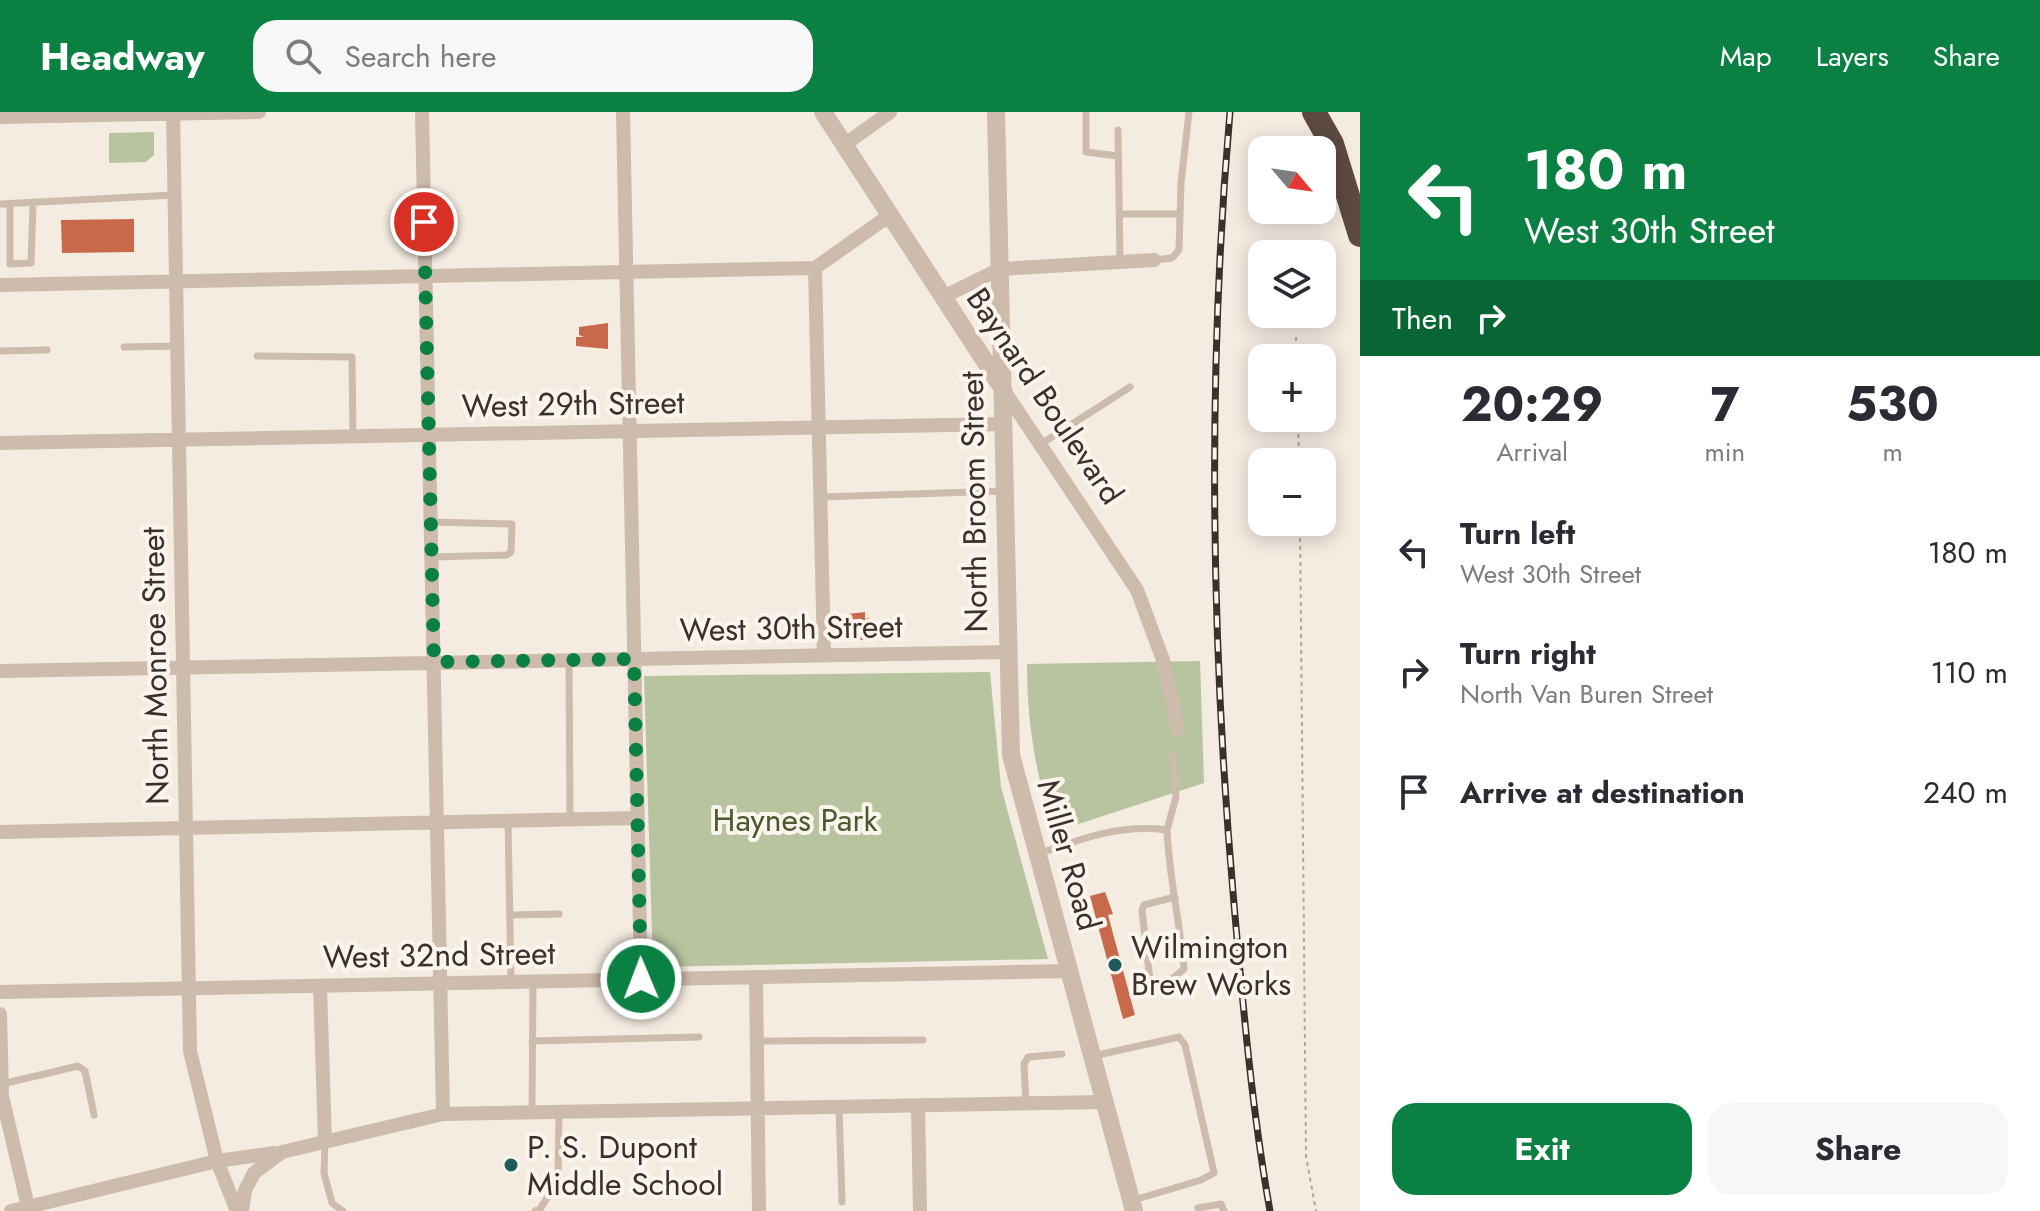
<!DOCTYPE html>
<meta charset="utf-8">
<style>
body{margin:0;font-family:Jost,sans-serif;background:#f7f7f7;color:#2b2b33;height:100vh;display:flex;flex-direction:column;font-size:30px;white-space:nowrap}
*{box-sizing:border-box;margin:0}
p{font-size:26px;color:#7c7c81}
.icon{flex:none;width:44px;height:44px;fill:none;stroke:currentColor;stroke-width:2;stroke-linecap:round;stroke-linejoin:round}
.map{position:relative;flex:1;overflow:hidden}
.drawer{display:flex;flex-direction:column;background:#fff;width:680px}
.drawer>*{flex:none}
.top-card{background:#0b8043;color:#fff;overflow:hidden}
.needle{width:52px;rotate:119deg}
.tools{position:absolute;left:1248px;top:24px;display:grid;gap:16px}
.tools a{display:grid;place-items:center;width:88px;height:88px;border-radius:16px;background:#fff;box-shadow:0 4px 20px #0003;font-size:40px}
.pin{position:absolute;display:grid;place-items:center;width:68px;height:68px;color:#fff;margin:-34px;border:4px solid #fff;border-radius:50%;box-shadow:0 2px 8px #0007}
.me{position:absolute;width:88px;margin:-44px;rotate:359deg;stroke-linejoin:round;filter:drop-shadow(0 0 6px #0008)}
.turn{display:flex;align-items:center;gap:28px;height:168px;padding:0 32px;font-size:36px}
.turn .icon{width:104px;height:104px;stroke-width:2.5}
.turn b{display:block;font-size:56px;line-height:68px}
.then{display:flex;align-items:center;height:76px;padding:0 32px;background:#0003;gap:16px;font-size:30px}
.eta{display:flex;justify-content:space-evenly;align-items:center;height:136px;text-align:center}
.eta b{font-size:48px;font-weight:700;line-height:56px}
.button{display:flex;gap:16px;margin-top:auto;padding:16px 32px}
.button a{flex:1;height:92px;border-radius:24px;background:#0b8043;color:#fff;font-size:32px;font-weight:700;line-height:92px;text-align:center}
.button a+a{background:#f7f7f7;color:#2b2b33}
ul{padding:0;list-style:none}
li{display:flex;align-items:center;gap:24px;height:120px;padding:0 32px}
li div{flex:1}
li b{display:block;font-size:30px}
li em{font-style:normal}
header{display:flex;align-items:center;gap:48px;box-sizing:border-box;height:112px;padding:0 40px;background:#0b8043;color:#fff}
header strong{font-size:38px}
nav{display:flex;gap:44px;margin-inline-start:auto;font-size:28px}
.search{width:560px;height:72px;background:#f7f7f7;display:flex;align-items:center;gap:20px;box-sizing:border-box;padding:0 28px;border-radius:24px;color:#7c7c81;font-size:30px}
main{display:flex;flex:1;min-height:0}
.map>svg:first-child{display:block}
.green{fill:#b8c4a0}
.building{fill:#c8694b}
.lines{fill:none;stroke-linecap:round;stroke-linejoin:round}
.path{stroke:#b9a596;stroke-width:2;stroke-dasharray:4 4;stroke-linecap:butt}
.service{stroke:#cdbbac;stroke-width:7}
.minor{stroke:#cdbbac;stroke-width:14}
.tertiary{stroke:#cdbbac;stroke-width:18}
.motorway{stroke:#5c4a42;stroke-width:24}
.rail-casing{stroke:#3b302b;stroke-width:7}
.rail{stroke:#fbf5ee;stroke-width:4;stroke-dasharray:12;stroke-linecap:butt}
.route{stroke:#0b8043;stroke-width:14;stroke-dasharray:0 25.2}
.poi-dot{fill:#1f5a5e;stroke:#fbf5ee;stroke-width:3}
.labels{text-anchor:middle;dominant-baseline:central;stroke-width:8;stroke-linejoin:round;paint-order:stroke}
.street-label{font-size:32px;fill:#3b302b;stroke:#fbf5ee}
.park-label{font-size:32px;fill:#4a5a2e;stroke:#fbf5ee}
.poi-label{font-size:32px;fill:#3b302b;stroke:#fbf5ee;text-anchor:start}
</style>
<header>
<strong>Headway</strong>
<div class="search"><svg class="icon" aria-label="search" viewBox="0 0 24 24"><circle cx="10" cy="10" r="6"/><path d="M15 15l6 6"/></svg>Search here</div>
<nav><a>Map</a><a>Layers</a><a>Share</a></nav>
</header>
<main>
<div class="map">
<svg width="1360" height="1099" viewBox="0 0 1360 1099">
<rect width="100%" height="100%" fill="#f4ebe1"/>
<!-- green -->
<path class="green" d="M154,20V43L146,50L109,51V21Z
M1200,549L1204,671L1054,720C1036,664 1027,611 1027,552Z
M990,560L1001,675L1048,847L653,855L644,564Z"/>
<!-- building -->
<path class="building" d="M134,107V140L62,141L61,108Z
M608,211V237L576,234V225H584L579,223V215Z
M865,500V507L870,506L866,512L870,521H865V528L842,527V519H849L848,502Z
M1105,780L1113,802L1108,803L1135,903L1123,907L1090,784Z"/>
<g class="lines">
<!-- path -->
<path class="path" d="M1296,225L1297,246
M1298,306L1299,350
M1300,410L1306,1044L1316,1099"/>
<!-- service -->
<path class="service" d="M1086,0V40L1118,44
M1118,18L1120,150
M0,92L174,83
M10,92V152L31,151L33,93
M1119,102H1180
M1154,148L1172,146L1179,138L1181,71L1189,0
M124,235L177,234
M0,239L47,238
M257,244L352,245L353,324
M1041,332L1130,275
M820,385L1004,379
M431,410L512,412L511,440L507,443L432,445
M569,548L570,708
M508,709L511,870
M1167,718C1169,765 1180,810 1184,857L1167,871L1156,873L1150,869L1142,798L1144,793L1175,785
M1041,741C1083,726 1121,712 1167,718L1176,685L1173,644
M510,803L559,802
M532,929L699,925
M758,929L923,928
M1093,944L1179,925L1185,933L1214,1061L1201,1068L1134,1088
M2,972L78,954L85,959L94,1003
M1026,992L1024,952L1028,945L1062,942
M839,995L842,1090
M532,999L533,869
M325,1029L324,1061L332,1091L343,1099
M1198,1096L1221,1092L1224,1099
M535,1099L540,1097L558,1069L559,1000"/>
<!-- minor -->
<path class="minor" d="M173,0L190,939L217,1049L237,1099
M422,0L443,1002
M623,0L641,867
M0,5L259,0
M844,33L890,0
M815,156L824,543
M0,173L815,156L890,103
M943,185L1000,157L1154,148
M1003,277L1137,478L1163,548L1178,619
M0,331L1003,312
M0,559L1007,540
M0,720L638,706
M756,865L759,1099
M320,874L325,1029
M0,880L1070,859
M0,902L2,984L29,1099
M918,995L920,1099
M11,1099L217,1049L274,1041
M242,1099L245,1078L254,1061L282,1040L443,1002L1105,990"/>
<!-- tertiary -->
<path class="tertiary" d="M823,0L1003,277
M996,0L1011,643L1134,1099"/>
<!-- motorway -->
<path class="motorway" d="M1314,0L1332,32L1360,123"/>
<defs>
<path id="rail" d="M1230,0C1207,263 1211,530 1234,792C1243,894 1252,998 1270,1099"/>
</defs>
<!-- rail casing -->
<use href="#rail" class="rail-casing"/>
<!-- rail -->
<use href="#rail" class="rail"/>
</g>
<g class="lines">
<!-- route -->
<path class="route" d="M424,110L434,550L634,547L641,867"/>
</g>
<!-- markers -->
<g class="poi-dot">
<circle cx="1115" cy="853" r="8"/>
<circle cx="511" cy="1053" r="8"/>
</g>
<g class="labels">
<!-- street labels -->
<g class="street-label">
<text transform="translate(1045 284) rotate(56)">Baynard Boulevard</text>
<text transform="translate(573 292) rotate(-1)">West 29th Street</text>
<text transform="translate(974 390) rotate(-91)">North Broom Street</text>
<text transform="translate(791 516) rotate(-1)">West 30th Street</text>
<text transform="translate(155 554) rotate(-91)">North Monroe Street</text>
<text transform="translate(1069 743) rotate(74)">Miller Road</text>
<text transform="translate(439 843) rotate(-1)">West 32nd Street</text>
</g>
<!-- park labels -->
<g class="park-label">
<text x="795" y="708">Haynes Park</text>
</g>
<!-- poi labels -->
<g class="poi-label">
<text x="1131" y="835">Wilmington<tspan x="1131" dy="37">Brew Works</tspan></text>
<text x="527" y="1035">P. S. Dupont<tspan x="527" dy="37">Middle School</tspan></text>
</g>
</g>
</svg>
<div class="tools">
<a><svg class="needle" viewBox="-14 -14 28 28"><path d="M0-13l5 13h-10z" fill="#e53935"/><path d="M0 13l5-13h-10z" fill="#7c7c81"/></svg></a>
<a><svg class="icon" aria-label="layers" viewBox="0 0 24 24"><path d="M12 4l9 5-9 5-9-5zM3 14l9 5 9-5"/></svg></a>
<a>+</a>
<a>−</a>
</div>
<div class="pin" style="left:424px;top:110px;background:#d93025"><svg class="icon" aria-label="arrive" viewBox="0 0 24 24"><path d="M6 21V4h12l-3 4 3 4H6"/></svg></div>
<svg class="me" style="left:641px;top:867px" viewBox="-20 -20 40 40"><circle r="17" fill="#0b8043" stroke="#fff" stroke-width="3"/><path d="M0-11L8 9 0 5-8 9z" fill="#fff"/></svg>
</div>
<section class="drawer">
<div class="top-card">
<div class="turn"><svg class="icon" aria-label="left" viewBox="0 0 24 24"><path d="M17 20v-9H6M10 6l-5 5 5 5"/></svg><div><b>180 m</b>West 30th Street</div></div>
<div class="then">Then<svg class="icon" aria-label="right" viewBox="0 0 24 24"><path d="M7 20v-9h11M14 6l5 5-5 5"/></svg></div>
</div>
<div class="eta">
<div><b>20:29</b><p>Arrival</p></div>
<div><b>7</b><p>min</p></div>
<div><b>530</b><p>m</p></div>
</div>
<ul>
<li><svg class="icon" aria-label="left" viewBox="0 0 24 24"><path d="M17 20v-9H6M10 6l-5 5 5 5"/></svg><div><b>Turn left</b><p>West 30th Street</p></div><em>180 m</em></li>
<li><svg class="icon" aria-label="right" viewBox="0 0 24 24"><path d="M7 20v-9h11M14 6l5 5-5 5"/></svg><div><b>Turn right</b><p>North Van Buren Street</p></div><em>110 m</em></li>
<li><svg class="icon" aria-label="arrive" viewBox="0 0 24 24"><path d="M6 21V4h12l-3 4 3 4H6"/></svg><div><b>Arrive at destination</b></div><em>240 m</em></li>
</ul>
<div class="button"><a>Exit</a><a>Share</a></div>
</section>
</main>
